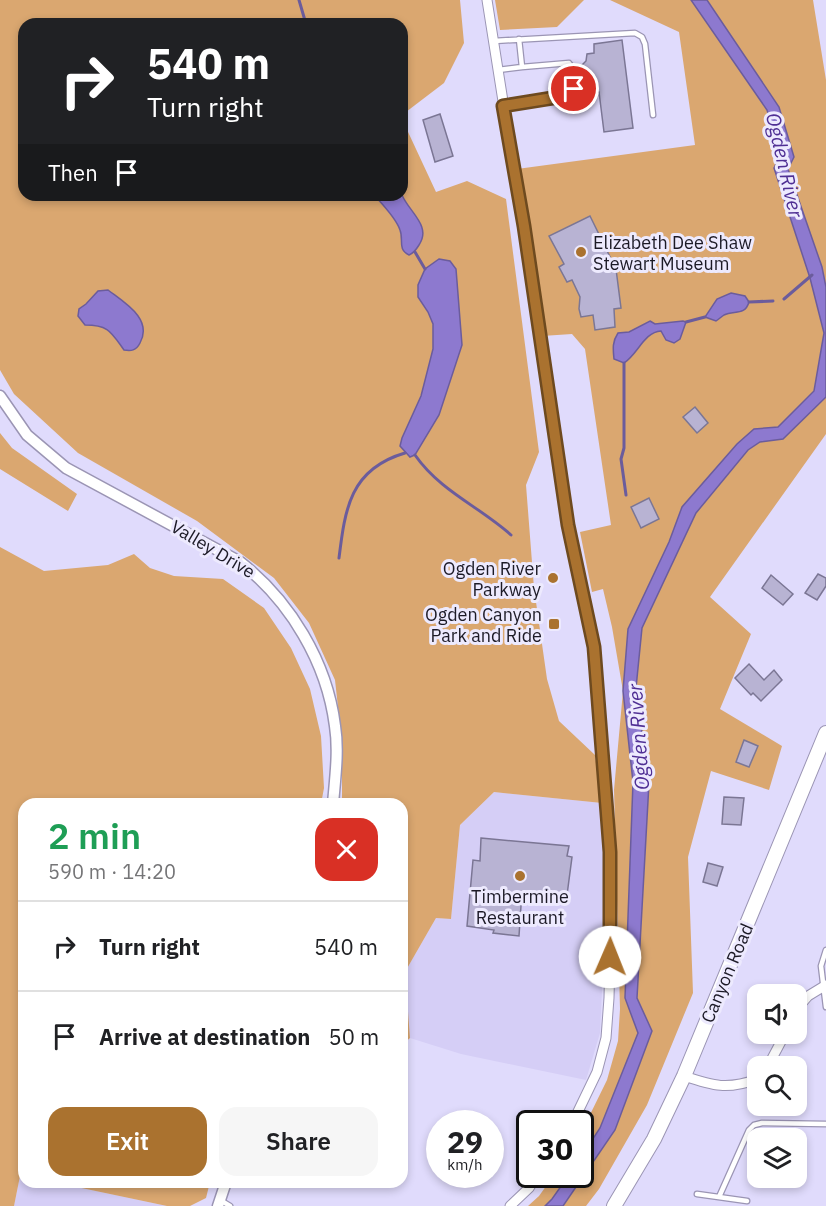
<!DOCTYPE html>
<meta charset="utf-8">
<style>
body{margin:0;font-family:"IBM Plex Sans",sans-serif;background:#f6f6f6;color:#202124;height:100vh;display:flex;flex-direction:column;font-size:22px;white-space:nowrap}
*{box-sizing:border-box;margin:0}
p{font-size:20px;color:#757577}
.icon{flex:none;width:33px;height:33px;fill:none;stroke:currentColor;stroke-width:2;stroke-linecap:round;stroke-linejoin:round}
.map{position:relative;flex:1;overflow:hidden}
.sheet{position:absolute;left:18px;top:798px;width:390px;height:390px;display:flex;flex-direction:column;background:#fff;border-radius:18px;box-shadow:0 3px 9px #0003}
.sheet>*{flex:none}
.banner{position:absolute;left:18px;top:18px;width:390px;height:183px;border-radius:18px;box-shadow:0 3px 9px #0003;background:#202124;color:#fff;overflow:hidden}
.buttons{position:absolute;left:747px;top:984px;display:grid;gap:12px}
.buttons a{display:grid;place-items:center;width:60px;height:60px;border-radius:12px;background:#fff;box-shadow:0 3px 9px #0003;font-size:30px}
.speed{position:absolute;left:426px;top:1110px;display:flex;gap:12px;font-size:30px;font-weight:700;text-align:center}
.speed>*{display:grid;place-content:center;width:78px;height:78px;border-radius:50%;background:#fff;box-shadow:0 3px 9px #0003;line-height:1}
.speed small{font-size:15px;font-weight:400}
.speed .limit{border:3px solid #111;border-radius:9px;background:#fff;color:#111}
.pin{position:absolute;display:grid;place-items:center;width:51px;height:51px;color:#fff;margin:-26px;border:3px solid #fff;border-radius:50%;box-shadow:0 2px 6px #0007}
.me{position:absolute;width:66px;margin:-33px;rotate:1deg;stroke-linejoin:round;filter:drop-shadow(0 0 4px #0008)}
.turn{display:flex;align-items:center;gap:21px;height:126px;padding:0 30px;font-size:27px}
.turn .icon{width:78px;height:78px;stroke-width:2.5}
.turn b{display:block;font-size:42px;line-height:51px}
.then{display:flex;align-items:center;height:57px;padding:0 30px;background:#0003;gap:12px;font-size:22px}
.round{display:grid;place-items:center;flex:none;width:63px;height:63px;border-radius:18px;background:#f6f6f6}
.head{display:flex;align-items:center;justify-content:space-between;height:102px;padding:0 30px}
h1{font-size:36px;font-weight:600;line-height:45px;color:#1e9e55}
.cta{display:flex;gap:12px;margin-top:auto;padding:12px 30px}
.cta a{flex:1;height:69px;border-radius:18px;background:#aa722f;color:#fff;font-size:24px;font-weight:600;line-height:69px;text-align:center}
.cta a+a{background:#f6f6f6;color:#202124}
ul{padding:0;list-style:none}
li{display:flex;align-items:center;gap:18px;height:90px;padding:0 30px;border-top:2px solid #e0e0e0}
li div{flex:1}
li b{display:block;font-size:22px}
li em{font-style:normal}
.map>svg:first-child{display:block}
.built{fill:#d5cef6}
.green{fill:#daa770}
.water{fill:#8d79cf;stroke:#6b5c9c;stroke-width:1.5}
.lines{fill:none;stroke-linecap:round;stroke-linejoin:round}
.stream{stroke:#6b5c9c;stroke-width:3}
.building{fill:#b8b3d3;stroke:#7b7694;stroke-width:1.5}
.service-casing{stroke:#9b95b4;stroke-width:7}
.minor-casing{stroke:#9b95b4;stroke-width:11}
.tertiary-casing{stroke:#9b95b4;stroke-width:13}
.primary-casing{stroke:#9b95b4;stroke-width:16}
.service{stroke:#fff;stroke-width:4.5}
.minor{stroke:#fff;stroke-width:9}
.tertiary{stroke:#fff;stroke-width:10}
.primary{stroke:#fff;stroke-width:14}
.route-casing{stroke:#6e4a1f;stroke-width:15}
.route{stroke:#aa722f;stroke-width:10}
.poi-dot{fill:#aa722f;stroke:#edeafe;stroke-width:2}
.labels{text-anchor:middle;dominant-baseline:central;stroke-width:6;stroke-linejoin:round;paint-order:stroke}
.poi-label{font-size:18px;fill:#1c1a26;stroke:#edeafe;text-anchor:end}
.street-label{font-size:18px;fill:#1c1a26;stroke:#edeafe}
.water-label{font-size:20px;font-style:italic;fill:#4f2f94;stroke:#edeafe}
</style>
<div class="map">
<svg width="826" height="1206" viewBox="0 0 826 1206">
<rect width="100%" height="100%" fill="#e0dbfc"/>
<!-- built -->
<path class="built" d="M494,792L602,803L605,928L600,1033L586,1080L461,1054L410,1038L405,972L436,918L451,919L460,825Z
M20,1176H24V1182H53L167,1206H14Z"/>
<!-- green -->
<path class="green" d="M0,0H460L464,43L444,83L402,115V24H24V195H402V119L436,192L467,181L506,199L539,452L526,485L534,588L547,679L559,721L595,755L602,803L494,792L460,825L451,919L436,918L405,972L410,1038L402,1045V804H342V743L335,680L309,623L274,578L197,521L78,453L14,394L0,370Z
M495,0H584L557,27L500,30Z
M610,0H691L767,110L781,154L824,333L814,391L778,427L754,429L682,507L669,542L628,629L623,691L633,782L625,998L638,1033L600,1128L581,1157V1133L607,1080L618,1041L620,1009L614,790L623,691L612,627L603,589L592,592L580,532L611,525L585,349L572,334L542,336L517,169L695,145L679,32Z
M707,0H813L826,80V287L822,267L788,169L779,107Z
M826,397V434L710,597L751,634L720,709L782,746L769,790L711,771L688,857L693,993L647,1105L599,1189L586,1206H563L615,1130L652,1031L637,998L649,783L636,688L642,628L696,513L748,450L760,442L783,438Z
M0,433L12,448L77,494L68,511L0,469Z
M0,547L44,571L108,565L134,554L150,568L174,576L223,579L264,608L291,648L310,689L321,736L324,788L321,804H24V1176H20L14,1206H0Z
M554,1175H569L552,1199L545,1206H528L539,1196Z
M53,1182H210L206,1198L190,1206H167Z"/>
<!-- water -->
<path class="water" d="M691,0H707L779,107L794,157L788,169L822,267L826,287V397L783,439L760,442L748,450L696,513L642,628L636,688L649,783L637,998L652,1031L615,1130L563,1206H545L552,1199L569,1175L580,1174L581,1157L600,1128L638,1033L625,998L633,782L623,691L628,629L669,542L682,507L737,444L754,429L778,427L814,391L824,333L810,278L774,168L781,154L767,110Z
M374,195H402C409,212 432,226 419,245C416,250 414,253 409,255C397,249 404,240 400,230C396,218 382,204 374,195Z
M439,259L450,261L456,269L462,345L439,415L415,455L410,457L400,446L402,438L421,396L433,349V324L428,312L418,297V285L425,269Z
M108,290C125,303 153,319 140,343C136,351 131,351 124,350C111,332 109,325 85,325L78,316L79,309L86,304L98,291Z
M731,293L745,296L749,302C745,316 734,310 724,315C721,317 719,319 716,321L705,317L717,299Z
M650,321L655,324L683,321L686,322L680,339L674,343L666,340L661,331C644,332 638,354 624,363L614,359C613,349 612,342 618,333L629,332Z"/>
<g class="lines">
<!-- stream -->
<path class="stream" d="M299,0L306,24
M415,252L425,269
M784,299L812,275
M749,302L773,301
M686,322L705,317
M624,363V448L621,459L626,495
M415,455C440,491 480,507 511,535
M339,558C345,509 350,469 405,453"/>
</g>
<!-- building -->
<path class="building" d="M622,40L633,128L604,132L599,92L590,93L589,86L582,82L581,66L586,61L587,54L594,53V44Z
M440,114L453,156L435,162L423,120Z
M590,216L616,269L621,308L614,309L615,327L595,330L593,315L581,317L579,309L580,297L572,280L567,282L559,267L564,264L549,236Z
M695,407L708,423L697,433L683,417Z
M649,498L659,519L641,528L631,507Z
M818,574L826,578V586L817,600L805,593Z
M771,575L793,594L783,605L762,588Z
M749,664L764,680L774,670L782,680L761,701L753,693L751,695L735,678Z
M744,740L758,746L749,767L736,762Z
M724,797L744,798L741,825L722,824Z
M481,838L569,846L567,856L572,857L567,895L522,891L519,936L493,933L494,930L467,926L473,860L480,861Z
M708,863L723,867L717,886L703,882Z"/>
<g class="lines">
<defs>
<path id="service" d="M494,41L635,33L642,37L645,44L653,115
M498,70L522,67
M505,105L571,95L574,92L572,67L569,63L522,67L519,39
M826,950L821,966L826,1007
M697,1194L747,1201
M719,1197L749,1130L754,1125L762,1123L826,1124
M220,1200L230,1206"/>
<path id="minor" d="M487,0L542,348L560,477L568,525L594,647L608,814L611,915L609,998L606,1038L597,1072L572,1124
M796,1010L808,996L826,985
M768,1066L785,1034
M684,1076C714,1086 727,1090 758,1079
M510,1206L529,1188L538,1174"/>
<path id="tertiary" d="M0,396L27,435L66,468L240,562C290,601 327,662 335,726C339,751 335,779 333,804
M218,1206L226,1182"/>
<path id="primary" d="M614,1206L654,1139L684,1076L826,733"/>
</defs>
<!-- service casing -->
<use href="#service" class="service-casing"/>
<!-- minor casing -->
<use href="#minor" class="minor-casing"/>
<!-- tertiary casing -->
<use href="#tertiary" class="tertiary-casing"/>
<!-- primary casing -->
<use href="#primary" class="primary-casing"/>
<!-- service -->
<use href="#service" class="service"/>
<!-- minor -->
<use href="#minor" class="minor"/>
<!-- tertiary -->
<use href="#tertiary" class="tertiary"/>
<!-- primary -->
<use href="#primary" class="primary"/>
</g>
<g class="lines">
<defs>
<path id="route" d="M574,89L571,95L503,106L524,226L568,525L594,647L610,852V957"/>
</defs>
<!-- route casing -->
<use href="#route" class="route-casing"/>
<!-- route -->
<use href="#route" class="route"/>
</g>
<!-- markers -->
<g class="poi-dot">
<circle cx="581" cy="252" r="6"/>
<circle cx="553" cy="578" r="6"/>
<rect x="548" y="618" width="12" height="12" rx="3"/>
<circle cx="520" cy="876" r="6"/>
</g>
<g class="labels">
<!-- poi labels -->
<g class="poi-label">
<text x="593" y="242" text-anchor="start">Elizabeth Dee Shaw<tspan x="593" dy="21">Stewart Museum</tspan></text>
<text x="541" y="568">Ogden River<tspan x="541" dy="21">Parkway</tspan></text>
<text x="542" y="614">Ogden Canyon<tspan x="542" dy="21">Park and Ride</tspan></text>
<text x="520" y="896" text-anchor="middle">Timbermine<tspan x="520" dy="21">Restaurant</tspan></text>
</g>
<!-- street labels -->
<g class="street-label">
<text transform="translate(213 549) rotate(31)">Valley Drive</text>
<text transform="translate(727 973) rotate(-67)">Canyon Road</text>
</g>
<!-- water labels -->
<g class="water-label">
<text transform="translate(785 165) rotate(77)">Ogden River</text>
<text transform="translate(638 737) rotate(-94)">Ogden River</text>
</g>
</g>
</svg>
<div class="buttons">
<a><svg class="icon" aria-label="sound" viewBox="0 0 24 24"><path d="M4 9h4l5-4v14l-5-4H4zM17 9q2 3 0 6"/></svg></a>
<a><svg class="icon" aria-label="search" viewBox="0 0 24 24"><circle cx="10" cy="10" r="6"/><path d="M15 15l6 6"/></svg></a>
<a><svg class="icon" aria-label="layers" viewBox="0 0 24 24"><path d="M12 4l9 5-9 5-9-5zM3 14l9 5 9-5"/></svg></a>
</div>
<div class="speed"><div>29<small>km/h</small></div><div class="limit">30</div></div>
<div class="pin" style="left:574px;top:89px;background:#d93025"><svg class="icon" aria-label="arrive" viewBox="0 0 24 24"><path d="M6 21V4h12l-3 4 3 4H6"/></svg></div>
<svg class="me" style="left:610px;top:957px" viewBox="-20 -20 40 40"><circle r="19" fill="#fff"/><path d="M0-13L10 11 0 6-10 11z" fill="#aa722f"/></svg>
<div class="banner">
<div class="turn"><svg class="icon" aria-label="right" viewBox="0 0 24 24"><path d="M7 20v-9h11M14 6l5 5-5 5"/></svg><div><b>540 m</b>Turn right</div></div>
<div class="then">Then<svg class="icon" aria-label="arrive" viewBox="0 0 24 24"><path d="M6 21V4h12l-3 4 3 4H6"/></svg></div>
</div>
<section class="sheet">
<div class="head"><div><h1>2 min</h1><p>590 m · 14:20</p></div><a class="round" style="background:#d93025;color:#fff"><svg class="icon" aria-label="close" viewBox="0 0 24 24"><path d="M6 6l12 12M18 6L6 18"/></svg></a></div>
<ul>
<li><svg class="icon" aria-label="right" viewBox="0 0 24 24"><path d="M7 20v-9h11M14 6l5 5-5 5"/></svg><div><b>Turn right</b></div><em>540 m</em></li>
<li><svg class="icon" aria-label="arrive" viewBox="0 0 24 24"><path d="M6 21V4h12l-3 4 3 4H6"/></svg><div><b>Arrive at destination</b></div><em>50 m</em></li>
</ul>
<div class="cta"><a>Exit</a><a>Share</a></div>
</section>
</div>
